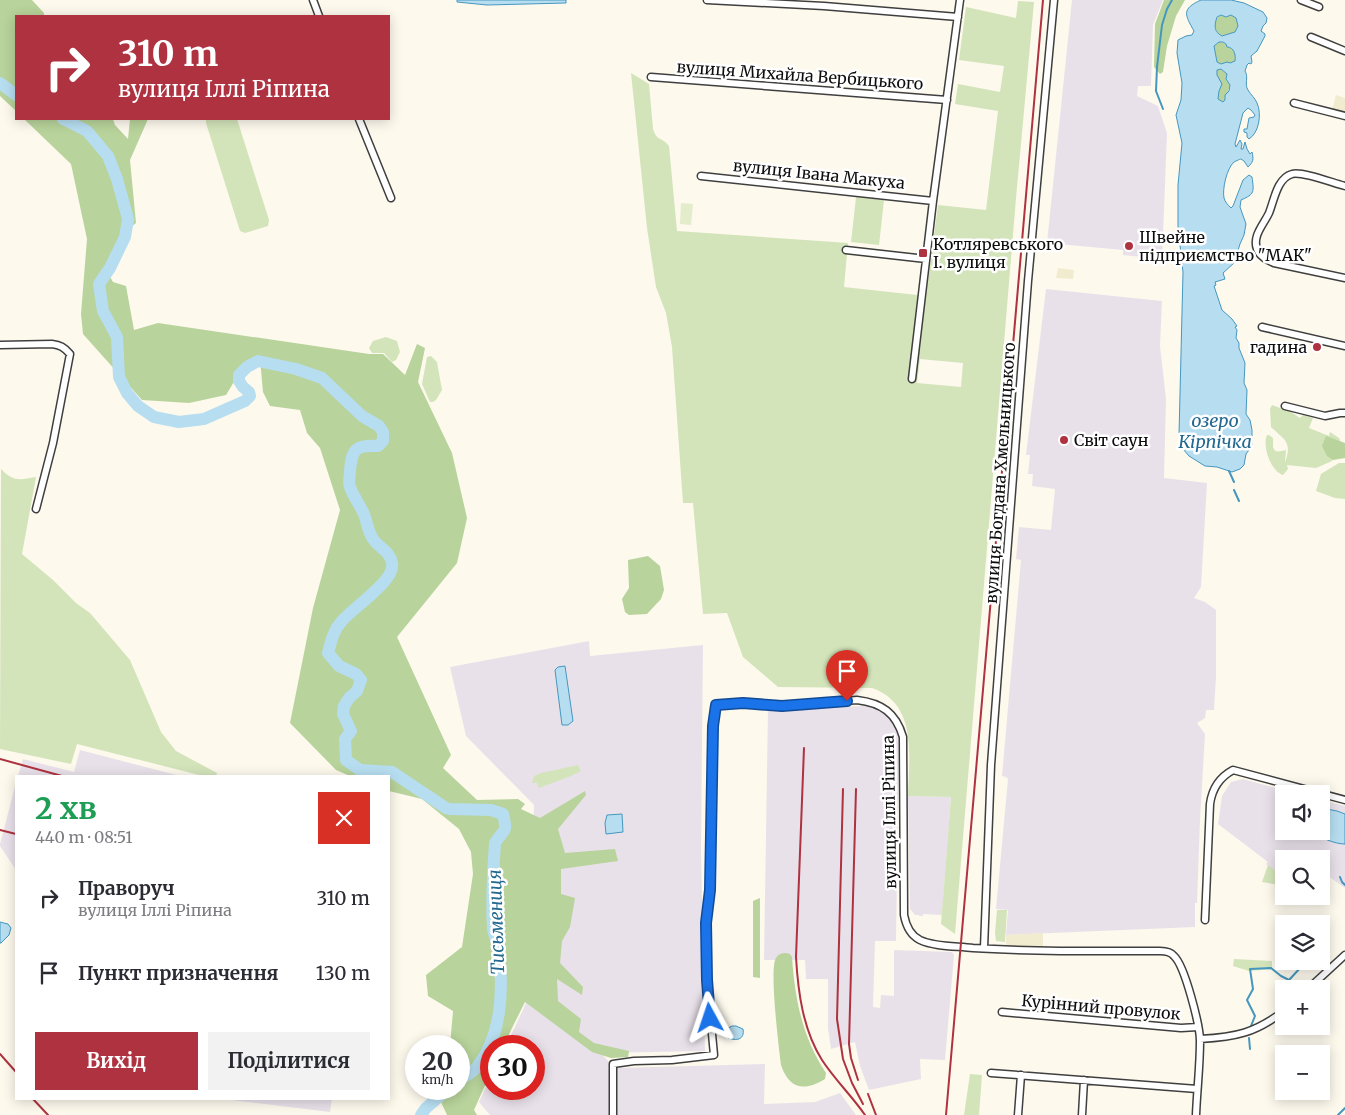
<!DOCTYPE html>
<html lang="uk">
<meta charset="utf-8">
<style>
body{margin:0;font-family:Merriweather,serif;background:#f2f2f3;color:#2b2b33;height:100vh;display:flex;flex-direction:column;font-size:19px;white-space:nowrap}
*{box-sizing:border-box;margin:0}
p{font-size:16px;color:#7c7c81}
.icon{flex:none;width:28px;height:28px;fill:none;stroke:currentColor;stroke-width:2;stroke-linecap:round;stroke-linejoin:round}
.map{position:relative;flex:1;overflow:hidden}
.details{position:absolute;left:15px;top:775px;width:375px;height:325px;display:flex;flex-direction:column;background:#fff;border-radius:0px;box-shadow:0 2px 12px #0003}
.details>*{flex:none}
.banner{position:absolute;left:15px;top:15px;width:375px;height:105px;border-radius:0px;box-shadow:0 2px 12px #0003;background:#ae3240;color:#fff;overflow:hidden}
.tools{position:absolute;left:1275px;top:785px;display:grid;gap:10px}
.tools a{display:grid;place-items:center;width:55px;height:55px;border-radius:0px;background:#fff;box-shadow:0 2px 12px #0003;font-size:25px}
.speed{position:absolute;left:405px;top:1035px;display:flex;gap:10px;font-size:25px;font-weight:700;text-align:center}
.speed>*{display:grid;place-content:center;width:65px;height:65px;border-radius:50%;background:#fff;box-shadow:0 2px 12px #0003;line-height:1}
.speed small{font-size:12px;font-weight:400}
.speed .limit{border:8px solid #d22;background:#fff;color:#111}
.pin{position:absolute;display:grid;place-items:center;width:42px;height:42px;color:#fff;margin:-51px -21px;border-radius:50% 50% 50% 0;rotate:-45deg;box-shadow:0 0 5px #0007}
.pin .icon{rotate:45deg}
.me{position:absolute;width:55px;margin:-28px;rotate:355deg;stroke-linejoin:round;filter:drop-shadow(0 0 4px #0008)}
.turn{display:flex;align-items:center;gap:18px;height:105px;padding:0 20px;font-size:22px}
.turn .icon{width:65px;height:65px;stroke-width:2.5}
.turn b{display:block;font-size:35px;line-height:42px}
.round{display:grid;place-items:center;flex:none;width:52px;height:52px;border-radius:0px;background:#f2f2f3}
.head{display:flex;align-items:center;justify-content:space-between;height:85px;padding:0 20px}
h1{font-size:30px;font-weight:700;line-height:38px;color:#1e9e55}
.button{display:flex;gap:10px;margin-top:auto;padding:10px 20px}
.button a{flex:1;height:58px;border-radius:0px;background:#ae3240;color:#fff;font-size:20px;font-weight:700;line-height:58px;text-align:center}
.button a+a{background:#f2f2f3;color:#2b2b33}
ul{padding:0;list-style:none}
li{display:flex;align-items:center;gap:15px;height:75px;padding:0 20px}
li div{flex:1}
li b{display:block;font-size:19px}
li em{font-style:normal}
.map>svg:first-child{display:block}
.industrial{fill:#e9e1ea}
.farmland{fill:#f1ecd0}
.green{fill:#d3e4ba;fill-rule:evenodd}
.forest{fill:#b8d39b}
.pitch{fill:#e3eccb}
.water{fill:#b7def0;stroke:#4597bf;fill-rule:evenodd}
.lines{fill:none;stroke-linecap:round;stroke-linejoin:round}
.stream{stroke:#4597bf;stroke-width:2}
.river{stroke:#b7def0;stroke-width:12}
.street-casing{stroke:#3f3f3f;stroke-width:9}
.street{stroke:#fff;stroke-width:6}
.rail{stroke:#ae3240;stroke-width:2}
.route-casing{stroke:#114b97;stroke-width:12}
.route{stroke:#1a73e8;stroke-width:9}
.poi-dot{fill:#ae3240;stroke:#fff;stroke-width:2}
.labels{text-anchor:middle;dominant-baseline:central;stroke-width:5;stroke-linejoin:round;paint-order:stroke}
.street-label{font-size:16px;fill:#0c0c0c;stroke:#fff}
.poi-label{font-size:16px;fill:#0c0c0c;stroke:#fff;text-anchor:start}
.water-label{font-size:18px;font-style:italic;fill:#226891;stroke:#fff}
</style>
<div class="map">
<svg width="1345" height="1115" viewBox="0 0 1345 1115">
<rect width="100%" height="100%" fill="#fdf9ed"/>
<!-- industrial -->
<path class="industrial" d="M1072,0H1163L1153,25L1151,86H1138L1137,96L1158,106L1167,133L1162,261L1154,260L1152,258L1123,255V250L1047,243Z
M1046,289L1162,301L1160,346L1166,399L1164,478L1207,483L1201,587L1194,598L1205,602L1216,610V677L1214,710H1206L1205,718L1197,723L1205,734L1200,820L1197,903H1195V927L1006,935L1008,910L996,909L1008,779L1006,777L1002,776L1021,560L1016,559L1019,527L1051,530L1055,489L1032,486L1033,474H1028L1030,455H1026Z
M589,641L590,656L703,645L701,851L705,1051L601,1053L608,1061L611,1070L610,1115H490L479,1102L491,1076V1089H534V1046H506L527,1001L534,805L466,736L450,667Z
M864,706L876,709L887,716L895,727L899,735L896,941H875L873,1007L880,1008L881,995L894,996V950L952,952L954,955L945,1060L920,1059L921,1079L869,1090L860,1066L855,1042L831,1049L828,1028V979H806L805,960H764L768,709Z
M80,750L180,776H18L23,759L74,772Z
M1243,779L1298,794H1284V831H1321V800L1345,806V888L1321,871V859H1284V877L1266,864L1268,862L1218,824L1222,796L1231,782Z
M16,783V870L0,846V844Z
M908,796L951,797L942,915L923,914V916H919V915H915L910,909Z
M765,1064L764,1104L815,1102L840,1093L856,1115H617V1068Z
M223,1099H332L330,1112Z"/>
<!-- farmland -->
<path class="farmland" d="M1336,95L1345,98V114L1332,110Z
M1058,268L1074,270L1073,279L1056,278Z
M1043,933V948L1006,946V935Z"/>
<!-- green -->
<path class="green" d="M1018,1L1034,2L1016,198L955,934L941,924L951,797L908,796C909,757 918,704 872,688L778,687L743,657L727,613L703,614L693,503H683L672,347L666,313L656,287L647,228L631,73L649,84L653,129C657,142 663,137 669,146L677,231L848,243L844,287L926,296L938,205L986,210L998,111L955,104L958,84L1000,92L1004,66L959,60L966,7L1016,18ZM920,359L963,363L961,387L917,383Z
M206,119H237L269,220L268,226L245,233L240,231L206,123Z
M856,197L884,200L879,245L851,242Z
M386,337L397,341L400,352L396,360L392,362L384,353H372L369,348L373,341Z
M431,356L437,362L442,390L436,400L433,402H430L422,384L427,357Z
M1272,405L1291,412L1300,418L1303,415L1313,418L1309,428L1329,436L1330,432L1339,438L1340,440L1332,461L1316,468L1287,465L1288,469L1283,475C1271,471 1262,447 1267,435H1269L1273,438V447C1275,454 1280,451 1286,450L1285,463C1292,442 1286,441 1271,427L1270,409Z
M1339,463H1345V499L1335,498L1316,491L1321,474Z
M1,469C14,482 19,480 36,477L22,554L53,580L76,603L90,613L130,660L161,732L176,751L217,773L216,776H203L77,744L71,764L0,749Z
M578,765L581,771L571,776L539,788L537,783H532L534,776L541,773Z
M1268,865L1284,877V886L1262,882Z
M997,910H1007L1005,942L996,941L995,933Z
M1234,959L1272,961V969L1249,971L1233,966Z
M970,1074L982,1075L979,1115H964Z"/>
<!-- forest -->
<path class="forest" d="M0,0H32L44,13V16H16V111L0,96Z
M1164,0H1185L1176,16L1167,46L1163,72L1160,74L1154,67L1155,24Z
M1221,15L1226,17L1231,15L1236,18L1238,26L1235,32L1222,36C1214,32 1212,20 1221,15Z
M1219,42C1223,42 1226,43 1227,47C1234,47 1236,55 1235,61C1229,64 1222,66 1217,62L1214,46Z
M1221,69L1227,74L1226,79L1230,85L1225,100L1223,102L1218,99L1217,70Z
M24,119H113L115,125L128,139L130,119H148L130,160L136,223L120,236L105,268L113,282L126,286L134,330L158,323L369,354H383L405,375L417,344L425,348L418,382L452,453L467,518L457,563L397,637L451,755L443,768L477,800L518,799L525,804L521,809L540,818L585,791L586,795L558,829L565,853L615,849L618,861L561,869V894L575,898L570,927L562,941L560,963L583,987L582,995L557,979L558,1001L581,1019L579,1032L594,1043L629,1051L628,1057L611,1058L592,1052L525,1002L503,1046H491V1072L474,1110L477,1115H447L435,1089H459V1046H450L453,1011L428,996L426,975L462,947L473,874L471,852L459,829L422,799L389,791V776H350L336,770L290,723L313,608L340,510L320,448L307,433L300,410L270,406L263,392L260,359L247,360L226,395L189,403L142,400L83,334L81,314L87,239L71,164Z
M1326,436L1345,443V458L1333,460L1327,456L1322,446Z
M648,556L660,566L664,590L661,599L647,614L629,615L625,612L622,599L629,588L628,560Z
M760,898V978L753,977V901Z
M786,953L790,954L792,957C795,999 802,1037 826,1073L825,1079C804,1092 789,1089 781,1065C779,1048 769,969 776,958C778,954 782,953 786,953Z"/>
<!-- pitch -->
<path class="pitch" d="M681,203L693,204L691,225L680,224Z"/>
<!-- water -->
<path class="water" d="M457,0H566V3L487,5L457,2Z
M1201,0H1231L1244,3L1263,12L1267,18L1266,23L1263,26L1261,31L1265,34V36L1257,51L1251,56L1252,62L1251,64L1249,63L1247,65L1245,71C1249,77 1244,84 1248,90C1251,95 1255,98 1257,103C1262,114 1259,133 1249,139L1247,137V133L1244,132V129H1247L1249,118L1254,117L1255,115L1251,110L1248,108L1243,113L1235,144L1236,147L1240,140L1242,144L1241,149H1243L1245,142L1247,149L1250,154L1252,152C1254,160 1253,162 1248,167L1244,161L1241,159C1240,159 1234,162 1234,162C1227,168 1222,189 1224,198C1225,202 1228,205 1231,208L1233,206L1243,180L1249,175L1252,177C1254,192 1255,194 1241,200L1240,207L1246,224L1244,235L1240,244L1234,263L1223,273L1225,279L1215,282L1216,285L1214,286L1222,310L1232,319L1237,326L1235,327L1237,330L1236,338L1239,343V348L1245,363L1244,383L1247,390L1246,414L1250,420L1252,430V446L1246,454L1244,465L1240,469L1232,472L1217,467L1205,466L1189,456L1183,449L1179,435L1183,272L1178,227V185L1182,143L1176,115L1181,100L1182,83L1177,53L1178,40L1186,36L1192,35L1194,31C1185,15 1181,9 1201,0ZM1221,15L1226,17L1231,15L1236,18L1238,26L1235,32L1222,36C1214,32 1214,26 1217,17ZM1219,42H1223L1226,44L1227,47C1234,47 1236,55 1235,61L1230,63L1227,62L1221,64L1217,62L1214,46ZM1221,69L1227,74L1226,79L1230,85L1229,91L1225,95V100L1223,102L1218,99L1219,91L1222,84L1217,75V70Z
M565,666L573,721L568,725H562L555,670L558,667Z
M1321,808L1337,811L1345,814V844C1335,844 1320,838 1312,831H1321Z
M622,814L623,832L606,834L605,823L607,815Z
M0,922L8,924L11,928L9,935L1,943H0Z
M732,1026H736L743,1029C745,1040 736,1041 728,1038L726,1033L728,1028Z"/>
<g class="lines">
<!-- stream -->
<path class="stream" d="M1163,109L1156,91L1157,67L1162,25L1167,9L1172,0
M1229,471L1234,482
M1234,490L1239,501
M1340,877L1342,882L1345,885
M1251,1026L1255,1016L1247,1000L1253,989L1250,969L1271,968L1281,976L1289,980L1302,966L1305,963
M1249,1038L1250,1049
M1338,1115L1345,1108"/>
<!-- river -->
<path class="river" d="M0,83L16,95
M63,119L87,131L108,156L117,179L128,219L125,237L110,268L99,284L103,311L117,337L119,377L127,393L138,406L154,417L179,422L204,419L245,401L250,396L249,392L243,387L239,381V375L247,367L258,361L296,369L322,378L362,416L379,426L383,432V441L378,446C355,445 352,449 350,471C350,476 348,482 350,487C353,496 360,505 364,514C367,522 368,532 373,539C379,548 390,551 392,563C396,581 352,608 341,622C333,631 331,642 328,653L339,666L356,674L361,680L357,691L349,698L344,706L343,714L351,731L345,739L346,760L360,770L392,772L446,808L450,809L491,810L503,814C508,835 504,828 495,843C493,871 491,899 493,927C493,935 498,942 499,949C503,988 503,1034 477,1067C473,1072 465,1076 459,1080
M421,1115L426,1108L448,1089"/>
<defs>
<path id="street" d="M313,0L319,16
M707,0L824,6L958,17
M1301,0L1319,7
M1311,37L1345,51
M651,77L947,100
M1294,103L1345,116
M359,119L391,198
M701,176L933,201
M1345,186C1333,183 1302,171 1292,174C1277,178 1274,201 1269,213C1264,224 1252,236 1257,249C1260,257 1267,260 1274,263L1345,278
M846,250L926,259
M1262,327L1345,346
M0,345L52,344C60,345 64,347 70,354L53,443L36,509
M912,379L933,201L960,0
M1285,406L1325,416L1340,413H1345
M1205,920L1210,804C1212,789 1220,777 1233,770L1345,800
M984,948L991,765L1028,281L1054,0
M1308,989L1345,955
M1002,1012L1181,1028L1198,1027
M1200,1039C1236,1037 1255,1033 1284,1011
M991,1073L1197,1089
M613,1115V1064L634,1061L672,1060L714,1055L707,981L706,923L710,890L713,726L716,705L743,703L782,706L857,700C882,703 896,713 903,737L904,915C906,926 910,935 920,940C935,947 957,946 973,948C1036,952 1098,951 1160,951C1166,951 1171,952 1174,956C1185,966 1200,1026 1200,1041C1200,1066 1197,1090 1196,1115
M1018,1115L1021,1075
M1082,1115L1084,1080"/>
</defs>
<!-- street casing -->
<use href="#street" class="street-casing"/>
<!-- street -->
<use href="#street" class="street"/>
<!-- rail -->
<path class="rail" d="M804,748L796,957C798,992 803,1030 822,1060C835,1080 852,1096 865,1115
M0,759L62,776
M843,789L837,1019L843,1059L852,1083L863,1104
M856,789L849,1044L851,1058L858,1080
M0,830L16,834
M0,1054L16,1072
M868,1094L876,1115
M33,1099L48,1115
M946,1115L1043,0"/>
</g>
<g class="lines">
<defs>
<path id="route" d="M710,1018L707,980L706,923L710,890L713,726L716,705L743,703L782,706L847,701"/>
</defs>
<!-- route casing -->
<use href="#route" class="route-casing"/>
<!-- route -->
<use href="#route" class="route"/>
</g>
<!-- markers -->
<g class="poi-dot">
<circle cx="1129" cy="246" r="5"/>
<rect x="918" y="248" width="10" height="10" rx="2.5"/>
<circle cx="1317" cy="347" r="5"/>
<circle cx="1064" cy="440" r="5"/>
</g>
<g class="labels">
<!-- street labels -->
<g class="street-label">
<text transform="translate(800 75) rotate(4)">вулиця Михайла Вербицького</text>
<text transform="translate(819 174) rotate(6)">вулиця Івана Макуха</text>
<text transform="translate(1000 473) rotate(-86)">вулиця Богдана Хмельницького</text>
<text transform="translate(889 812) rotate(-91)">вулиця Іллі Ріпина</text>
<text transform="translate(1101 1007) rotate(5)">Курінний провулок</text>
</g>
<!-- poi labels -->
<g class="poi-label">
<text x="1139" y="237">Швейне<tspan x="1139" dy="18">підприємство "МАК"</tspan></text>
<text x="933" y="244">Котляревського<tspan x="933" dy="18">І. вулиця</tspan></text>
<text x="1307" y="347" text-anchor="end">гадина</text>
<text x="1074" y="440">Світ саун</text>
</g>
<!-- water labels -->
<g class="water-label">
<text x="1215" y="420">озеро<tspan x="1215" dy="21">Кірпічка</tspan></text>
<text transform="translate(496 922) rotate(-92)">Тисьмениця</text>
</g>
</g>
</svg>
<div class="tools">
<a><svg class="icon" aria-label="sound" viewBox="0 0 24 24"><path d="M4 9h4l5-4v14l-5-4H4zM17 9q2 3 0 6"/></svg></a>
<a><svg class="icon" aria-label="search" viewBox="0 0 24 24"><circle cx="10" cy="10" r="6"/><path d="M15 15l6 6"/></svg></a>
<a><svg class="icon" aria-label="layers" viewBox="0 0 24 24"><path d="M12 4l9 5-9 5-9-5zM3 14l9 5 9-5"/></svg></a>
<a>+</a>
<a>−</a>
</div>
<div class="speed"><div>20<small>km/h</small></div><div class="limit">30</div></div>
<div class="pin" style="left:847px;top:701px;background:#d93025"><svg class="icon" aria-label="arrive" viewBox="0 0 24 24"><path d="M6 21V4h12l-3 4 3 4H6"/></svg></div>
<svg class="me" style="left:710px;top:1018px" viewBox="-20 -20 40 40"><path d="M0-17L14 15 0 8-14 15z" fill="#1a73e8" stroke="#fff" stroke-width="4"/></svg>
<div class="banner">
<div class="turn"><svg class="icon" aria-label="right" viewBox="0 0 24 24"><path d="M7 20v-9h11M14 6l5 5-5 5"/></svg><div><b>310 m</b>вулиця Іллі Ріпина</div></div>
</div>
<section class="details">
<div class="head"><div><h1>2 хв</h1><p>440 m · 08:51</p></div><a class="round" style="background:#d93025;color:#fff"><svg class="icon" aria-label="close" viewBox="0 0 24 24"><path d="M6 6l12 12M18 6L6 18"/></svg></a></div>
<ul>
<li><svg class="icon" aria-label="right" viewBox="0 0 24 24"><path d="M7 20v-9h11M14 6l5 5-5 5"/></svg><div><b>Праворуч</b><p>вулиця Іллі Ріпина</p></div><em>310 m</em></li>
<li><svg class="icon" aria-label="arrive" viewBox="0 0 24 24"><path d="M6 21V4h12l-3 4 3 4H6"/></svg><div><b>Пункт призначення</b></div><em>130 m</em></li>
</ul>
<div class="button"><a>Вихід</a><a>Поділитися</a></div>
</section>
</div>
